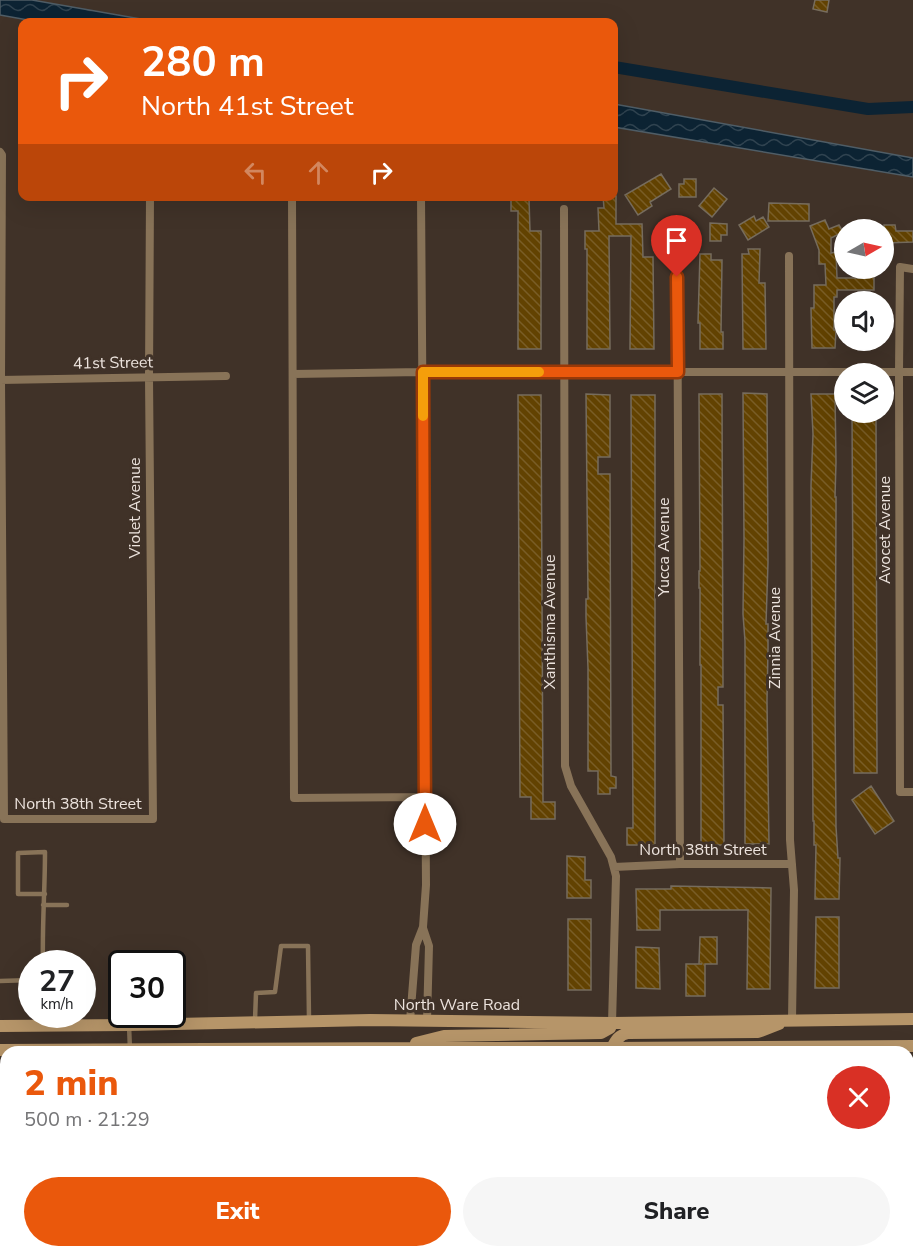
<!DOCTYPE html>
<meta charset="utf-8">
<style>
body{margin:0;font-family:"Nunito Sans",sans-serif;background:#f6f6f6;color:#202124;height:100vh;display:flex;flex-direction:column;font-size:22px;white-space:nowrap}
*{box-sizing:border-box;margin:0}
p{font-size:20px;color:#757577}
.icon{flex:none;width:33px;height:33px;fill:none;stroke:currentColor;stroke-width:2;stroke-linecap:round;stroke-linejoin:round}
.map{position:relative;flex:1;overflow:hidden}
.drawer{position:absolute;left:0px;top:1046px;width:914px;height:212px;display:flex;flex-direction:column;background:#fff;border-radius:18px 18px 0 0;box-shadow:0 6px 24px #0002}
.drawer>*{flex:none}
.banner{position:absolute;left:18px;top:18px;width:600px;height:183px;border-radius:12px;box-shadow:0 6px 24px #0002;background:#ea580c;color:#fff;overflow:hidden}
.needle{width:39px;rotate:81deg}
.buttons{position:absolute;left:834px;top:219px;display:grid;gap:12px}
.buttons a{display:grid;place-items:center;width:60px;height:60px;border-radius:50%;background:#fff;box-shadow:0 6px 24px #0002;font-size:30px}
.speed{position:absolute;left:18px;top:950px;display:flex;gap:12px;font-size:30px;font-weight:700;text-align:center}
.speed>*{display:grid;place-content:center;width:78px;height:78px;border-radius:50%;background:#fff;box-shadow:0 6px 24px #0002;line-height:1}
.speed small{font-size:15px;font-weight:400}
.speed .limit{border:3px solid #111;border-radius:9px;background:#fff;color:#111}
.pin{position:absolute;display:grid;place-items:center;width:51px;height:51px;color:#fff;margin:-62px -26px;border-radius:50% 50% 50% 0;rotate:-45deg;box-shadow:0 0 6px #0007}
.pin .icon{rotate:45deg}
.me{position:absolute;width:66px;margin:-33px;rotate:0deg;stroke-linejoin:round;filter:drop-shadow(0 0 4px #0008)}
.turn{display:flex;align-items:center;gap:21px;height:126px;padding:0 24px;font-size:27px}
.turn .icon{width:78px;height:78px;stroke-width:2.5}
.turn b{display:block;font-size:42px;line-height:51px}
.lanes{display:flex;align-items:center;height:57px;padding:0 24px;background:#0003;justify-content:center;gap:30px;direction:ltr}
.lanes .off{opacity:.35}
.round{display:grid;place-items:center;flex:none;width:63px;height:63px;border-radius:32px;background:#f6f6f6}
.overview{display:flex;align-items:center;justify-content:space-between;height:102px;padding:0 24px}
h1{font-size:36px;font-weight:800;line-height:45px;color:#ea580c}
.action{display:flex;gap:12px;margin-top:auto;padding:12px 24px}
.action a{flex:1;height:69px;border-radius:36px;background:#ea580c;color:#fff;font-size:24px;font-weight:800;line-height:69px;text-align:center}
.action a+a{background:#f6f6f6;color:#202124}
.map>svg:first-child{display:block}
.water{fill:url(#water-waves);stroke:#4f5d66;stroke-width:1.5}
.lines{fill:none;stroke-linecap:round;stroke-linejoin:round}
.canal{stroke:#0c2333;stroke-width:12}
.building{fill:url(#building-back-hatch);stroke:#766c5d;stroke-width:1.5}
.service{stroke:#887358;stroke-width:4.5}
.minor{stroke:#887358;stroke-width:8}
.secondary{stroke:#b69569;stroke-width:12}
.route-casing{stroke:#983908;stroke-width:15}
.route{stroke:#ea580c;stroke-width:10}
.slow{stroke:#f59e0b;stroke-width:10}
.labels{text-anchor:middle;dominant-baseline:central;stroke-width:6;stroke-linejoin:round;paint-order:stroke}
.street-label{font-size:16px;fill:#ece3dd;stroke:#403228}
</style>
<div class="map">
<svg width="913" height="1256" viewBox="0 0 913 1256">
<defs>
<pattern id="water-waves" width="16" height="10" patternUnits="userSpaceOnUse" patternTransform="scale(1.5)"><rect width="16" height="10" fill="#0c2333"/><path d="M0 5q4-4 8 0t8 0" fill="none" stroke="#304350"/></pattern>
<pattern id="building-back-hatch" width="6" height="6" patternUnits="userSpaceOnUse" patternTransform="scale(1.5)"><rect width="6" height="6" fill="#624201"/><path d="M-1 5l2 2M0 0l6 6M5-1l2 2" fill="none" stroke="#795d26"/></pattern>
</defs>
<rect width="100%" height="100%" fill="#403228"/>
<!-- water -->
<path class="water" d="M0,0H32L158,22H39L0,15Z
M614,104L913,158V177L614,127Z"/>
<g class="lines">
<!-- canal -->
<path class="canal" d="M614,67L868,109L913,107"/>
</g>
<!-- building -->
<path class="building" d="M815,0H829L827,12L813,9Z
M661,174L671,189L650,202L652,206L638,215L625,195Z
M684,179H696V197H679V184H684Z
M714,188L727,199L712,217L699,206Z
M603,196H616V224H642L643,257H653L654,349H630L631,236H609L610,349H587V249H585V231H599L598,208H604Z
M511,199H529L530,231H541V349H518V211H511Z
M769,203L809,204V221H768Z
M754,216L756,221L763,217L769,227L748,240L739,225Z
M825,220L829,229L839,225L843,232L831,238V253L836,252L837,278H863L862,272H874V290H837V297H834V330H836L835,348H812L811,308H814V285H826L825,264H819V250L810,226Z
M710,223L727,224V235H721V241H710Z
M884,225H895L896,231H913V242L884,243Z
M748,249H760L759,283H765L766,349H743L742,254H749Z
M700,254H711V260H722L721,332H723V349H700V323H698Z
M743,393L767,394L768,562L766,624H768V648L767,701L769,844H745V641L743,614L744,539Z
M586,394L610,395V457H598V474H610L611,776L616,777V788H610V794H598V771H588V668L586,617V599H588Z
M699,394H722L723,687H718V705H723L724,845H701V665H700V588H699V571H700Z
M811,394H835L836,462L835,497H836V511L835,701L836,827L838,858H840L839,899H815L816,845H814V821H813L811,486L813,434Z
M518,395H541L543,802H555V819H531V797H520Z
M631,395H655V845H627V828H633Z
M852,412H876L877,773H854Z
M871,786L894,821L875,834L852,800Z
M567,856L585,857V880H591V898H567Z
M671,886L771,888L770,989H747L748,910H660V930H637L636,889H671Z
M816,917H839V988H815Z
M568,919H591V990H568Z
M700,937H717V964H705V996H686V964H702H699Z
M636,947L659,948L660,989L636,988Z"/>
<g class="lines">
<!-- service -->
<path class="service" d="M43,905H67
M43,963C42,926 45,889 45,852L18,853V894H45
M0,981L32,980
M43,1014V1024
M255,1020L256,993L275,992L281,946H308L309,1019
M129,1025L130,1050
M908,1089H913"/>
<!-- minor -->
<path class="minor" d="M0,152L2,155L1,380L4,819H153L149,378L150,196
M292,196L294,798L425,797
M564,209L565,766L571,786L611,857L616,876L612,1023
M677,230L680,864
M789,256L790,840L794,890L792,1020
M913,269L900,267L899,372L900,792H913
M293,374L422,372H913
M0,380L226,376
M614,867L680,864H792
M423,928L429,946L427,1021
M410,1021L416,945L423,927L426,885L421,196
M908,1244H913
M416,1251L417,1256
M430,1251V1256
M572,1251V1256
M692,1251V1256
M900,1251V1256
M773,1256V1251"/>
<!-- secondary -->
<path class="secondary" d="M0,1026L129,1025L370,1020L612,1023L913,1019
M416,1043L444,1036L601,1033L610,1028L612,1023
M612,1048C616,1040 619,1035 628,1033L758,1032L779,1024
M0,1050L420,1048H612L913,1046"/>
</g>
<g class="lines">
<defs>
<path id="route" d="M425,824L423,372H678L677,277"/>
</defs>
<!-- route casing -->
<use href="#route" class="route-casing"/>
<!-- route -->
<use href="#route" class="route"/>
<!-- slow -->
<path class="slow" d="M423,416V372H539"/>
</g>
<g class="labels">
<!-- street labels -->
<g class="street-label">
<text transform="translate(113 363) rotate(-1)">41st Street</text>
<text transform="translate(135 508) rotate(-90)">Violet Avenue</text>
<text transform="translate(885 530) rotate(-90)">Avocet Avenue</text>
<text transform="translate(664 547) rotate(-90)">Yucca Avenue</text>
<text transform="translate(550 622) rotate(-90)">Xanthisma Avenue</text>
<text transform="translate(775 638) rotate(-90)">Zinnia Avenue</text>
<text x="78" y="804">North 38th Street</text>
<text x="703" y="850">North 38th Street</text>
<text x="457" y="1005">North Ware Road</text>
</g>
</g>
</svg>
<div class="buttons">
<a><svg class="needle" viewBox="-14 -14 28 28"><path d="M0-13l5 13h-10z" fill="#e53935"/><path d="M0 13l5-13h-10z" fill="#757577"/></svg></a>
<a><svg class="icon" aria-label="sound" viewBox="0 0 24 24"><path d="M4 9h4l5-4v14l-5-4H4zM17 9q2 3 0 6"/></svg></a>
<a><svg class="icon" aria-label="layers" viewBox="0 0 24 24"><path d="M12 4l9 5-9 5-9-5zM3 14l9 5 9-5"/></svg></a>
</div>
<div class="speed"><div>27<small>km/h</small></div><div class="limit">30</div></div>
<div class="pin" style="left:677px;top:277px;background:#d93025"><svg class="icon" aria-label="arrive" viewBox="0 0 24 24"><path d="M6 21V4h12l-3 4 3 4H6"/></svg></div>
<svg class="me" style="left:425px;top:824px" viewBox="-20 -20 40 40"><circle r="19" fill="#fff"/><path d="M0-13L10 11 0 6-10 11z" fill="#ea580c"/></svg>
<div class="banner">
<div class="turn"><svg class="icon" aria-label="right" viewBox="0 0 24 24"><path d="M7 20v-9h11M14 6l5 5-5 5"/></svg><div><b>280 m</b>North 41st Street</div></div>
<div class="lanes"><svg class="icon off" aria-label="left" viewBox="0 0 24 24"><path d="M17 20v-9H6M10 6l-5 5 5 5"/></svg><svg class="icon off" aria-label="ahead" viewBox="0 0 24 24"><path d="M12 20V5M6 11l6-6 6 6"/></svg><svg class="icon" aria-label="right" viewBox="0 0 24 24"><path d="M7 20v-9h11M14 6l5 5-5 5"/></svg></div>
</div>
<section class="drawer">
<div class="overview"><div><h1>2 min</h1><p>500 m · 21:29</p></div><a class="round" style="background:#d93025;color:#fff"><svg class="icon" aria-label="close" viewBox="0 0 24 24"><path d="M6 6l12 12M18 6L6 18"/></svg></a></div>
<div class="action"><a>Exit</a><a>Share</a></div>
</section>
</div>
